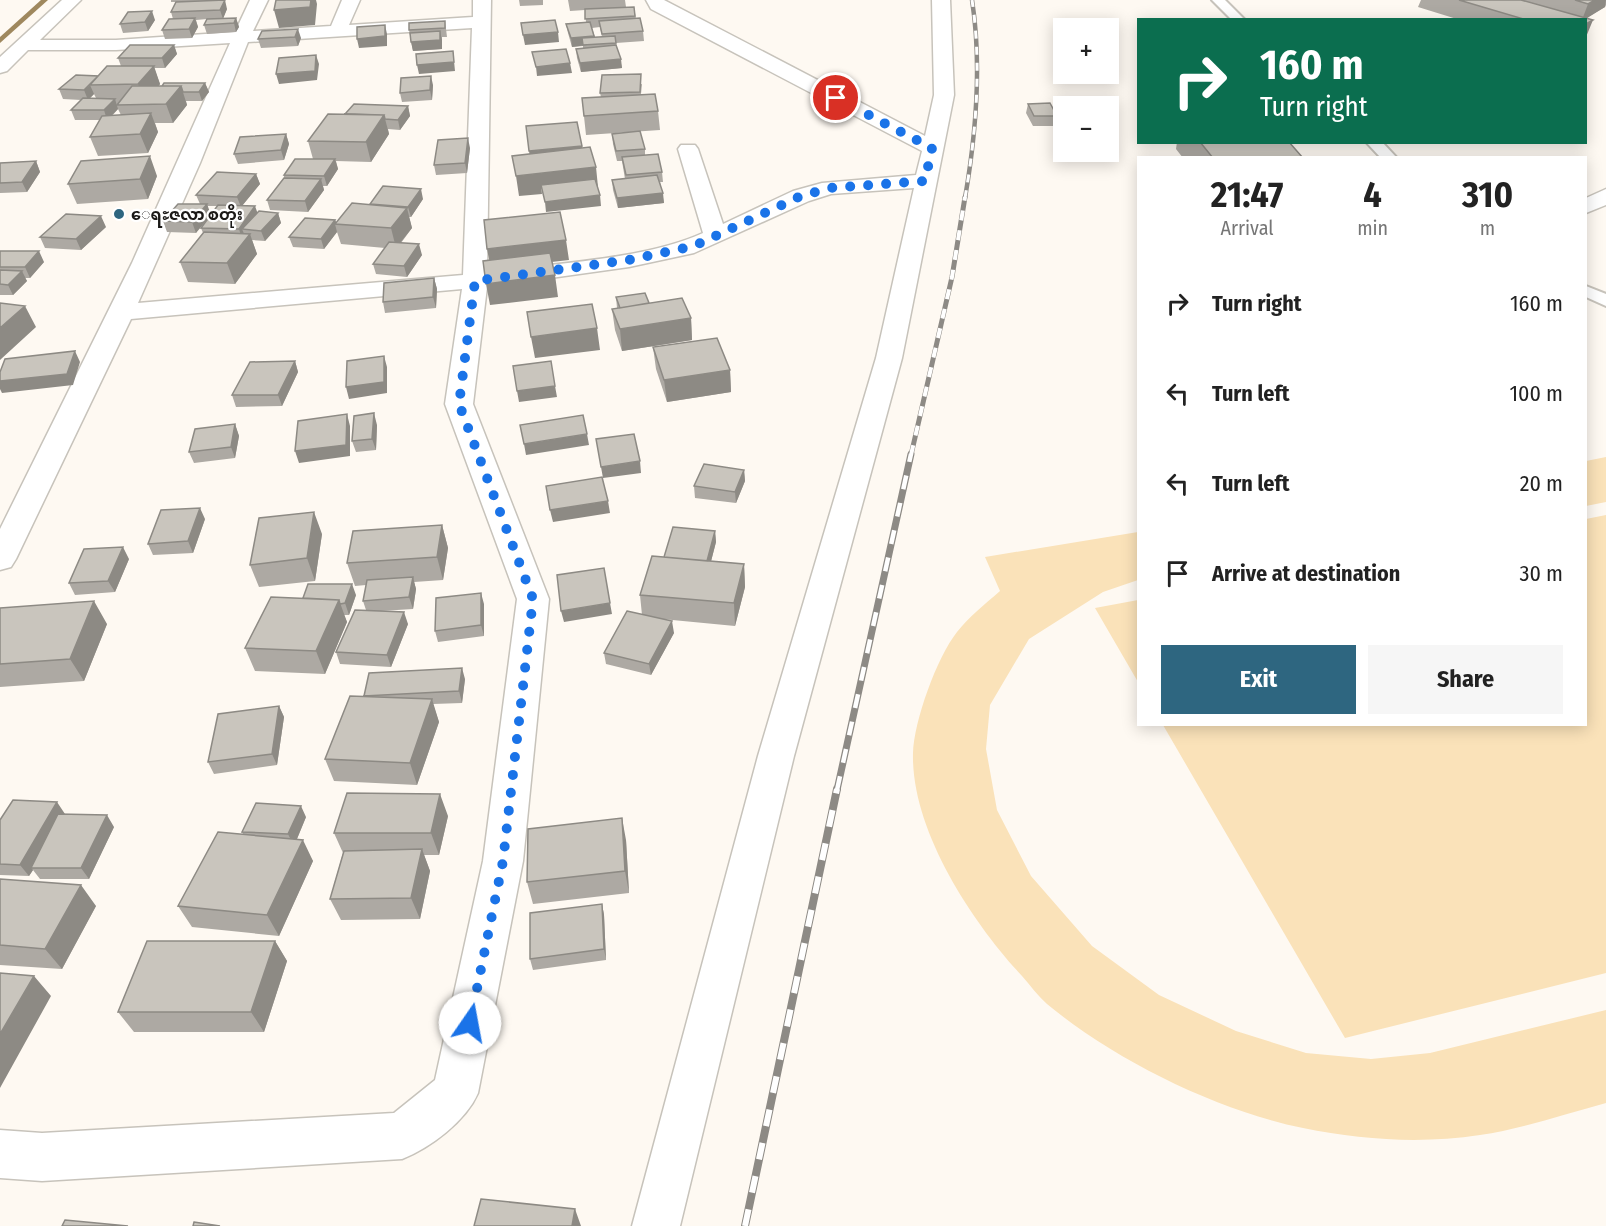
<!DOCTYPE html>
<meta charset="utf-8">
<style>
body{margin:0;font-family:"Fira Sans Condensed","Noto Sans Myanmar",sans-serif;background:#f6f6f6;color:#222;height:100vh;display:flex;flex-direction:column;font-size:22px;white-space:nowrap}
*{box-sizing:border-box;margin:0}
p{font-size:20px;color:#767676}
.icon{flex:none;width:33px;height:33px;fill:none;stroke:currentColor;stroke-width:2;stroke-linecap:round;stroke-linejoin:round}
.map{position:relative;flex:1;overflow:hidden}
.details{position:absolute;left:1137px;top:156px;width:450px;height:570px;display:flex;flex-direction:column;background:#fff;border-radius:0px;box-shadow:0 3px 15px #0003}
.details>*{flex:none}
.top-card{position:absolute;left:1137px;top:18px;width:450px;height:126px;border-radius:0px;box-shadow:0 3px 15px #0003;background:#0b6e4f;color:#fff;overflow:hidden}
.buttons{position:absolute;left:1053px;top:18px;display:grid;gap:12px}
.buttons a{display:grid;place-items:center;width:66px;height:66px;border-radius:0px;background:#fff;box-shadow:0 3px 15px #0003;font-size:30px}
.pin{position:absolute;display:grid;place-items:center;width:51px;height:51px;color:#fff;margin:-26px;border:3px solid #fff;border-radius:50%;box-shadow:0 2px 6px #0007}
.me{position:absolute;width:66px;margin:-33px;rotate:12deg;stroke-linejoin:round;filter:drop-shadow(0 0 4px #0008)}
.turn{display:flex;align-items:center;gap:21px;height:126px;padding:0 24px;font-size:27px}
.turn .icon{width:78px;height:78px;stroke-width:2.5}
.turn b{display:block;font-size:42px;line-height:51px}
.eta{display:flex;justify-content:space-evenly;align-items:center;height:102px;text-align:center}
.eta b{font-size:36px;font-weight:700;line-height:42px}
.action{display:flex;gap:12px;margin-top:auto;padding:12px 24px}
.action a{flex:1;height:69px;border-radius:0px;background:#2e6680;color:#fff;font-size:24px;font-weight:700;line-height:69px;text-align:center}
.action a+a{background:#f6f6f6;color:#222}
ul{padding:0;list-style:none}
li{display:flex;align-items:center;gap:18px;height:90px;padding:0 24px}
li div{flex:1}
li b{display:block;font-size:22px}
li em{font-style:normal}
.map>svg:first-child{display:block}
.green{fill:#fae2b9}
.lines{fill:none;stroke-linecap:round;stroke-linejoin:round}
.stream{fill:#9f885e;fill-rule:evenodd}
.lane-casing{stroke:#c7c3bb;stroke-width:4}
.street-casing{stroke:#c7c3bb;stroke-width:3}
.lane{fill:#fff;fill-rule:evenodd}
.street{fill:#fff;fill-rule:evenodd}
.rail-far3-casing{stroke:#8d8a85;stroke-width:4.5}
.rail-far2-casing{stroke:#8d8a85;stroke-width:5}
.rail-far1-casing{stroke:#8d8a85;stroke-width:7}
.rail-casing{stroke:#8d8a85;stroke-width:8}
.rail-far3{stroke:#fff;stroke-width:3;stroke-dasharray:8;stroke-linecap:butt}
.rail-far2{stroke:#fff;stroke-width:4;stroke-dasharray:10;stroke-linecap:butt}
.rail-far1{stroke:#fff;stroke-width:4.5;stroke-dasharray:14;stroke-linecap:butt}
.rail{stroke:#fff;stroke-width:6;stroke-dasharray:17;stroke-linecap:butt}
.wall{fill:#ada9a3;fill-rule:evenodd}
.shaded-wall{fill:#8d8a84}
.building{fill:#c9c5bd;stroke:#8d8a84;stroke-width:1.5}
.route{stroke:#1a73e8;stroke-width:10;stroke-dasharray:0 18}
.poi-dot{fill:#2e6680;stroke:#fff;stroke-width:2}
.labels{text-anchor:middle;dominant-baseline:central;stroke-width:4.5;stroke-linejoin:round;paint-order:stroke}
.far-poi-label{font-size:16px;font-weight:bold;fill:#1b1917;stroke:#fff;text-anchor:start}
</style>
<div class="map">
<svg width="1606" height="1226" viewBox="0 0 1606 1226">
<rect width="100%" height="100%" fill="#fef9f2"/>
<!-- green -->
<path class="green" d="M1606,457V502L1586,506V461Z
M1606,515V973L1345,1038L1163,725L1586,724V519Z
M1138,532V580L1103,592L1029,639L990,705L986,749L997,810L1031,876L1092,946L1159,995L1236,1031L1306,1053L1371,1059L1430,1053L1606,1010V1103C1565,1114 1522,1129 1480,1135C1421,1144 1362,1140 1303,1128C1216,1110 1116,1061 1047,1004C1038,996 1030,985 1022,976C972,922 911,830 913,753C914,721 937,657 957,632C969,617 985,604 1000,591L985,557Z
M1138,600V682L1095,608Z"/>
<g class="lines">
<!-- stream -->
<path class="stream" d="M41,0H48L0,43V37Z"/>
<defs>
<path id="lane" d="M1212,0H1225L1245,20H1232Z
M1366,142H1382L1397,158H1381Z
M1586,286L1606,294V306L1586,297Z"/>
<path id="street" d="M62,0H81L40,40H116L235,32L250,0H268L253,31L331,26L342,0H360L349,25L473,17V0H491L487,272C550,264 647,259 703,233L678,149L681,145H695L698,149L723,224L793,191L822,183L916,175L922,151L651,9L646,0H664L925,136L934,95L932,0H950L954,95L902,358L794,756L680,1226H632L758,756L876,358L914,188L831,194L809,201L694,253L629,267L487,287L473,404L549,599L523,861L478,1093C466,1121 430,1148 402,1159L42,1181L0,1178V1130L42,1133L394,1113L435,1080L483,861L517,599L445,404L462,289L131,319L16,559L11,567L0,570V529L132,263L230,43L116,50H28L7,71L0,73V57ZM472,28L463,275L138,303L200,163L248,42Z
M1606,189V205L1586,213V198Z"/>
</defs>
<!-- lane casing -->
<use href="#lane" class="lane-casing"/>
<!-- street casing -->
<use href="#street" class="street-casing"/>
<!-- lane -->
<use href="#lane" class="lane"/>
<!-- street -->
<use href="#street" class="street"/>
<defs>
<path id="rail-far3" d="M965,198C976,134 982,64 972,0"/>
<path id="rail-far2" d="M911,455L952,277L965,197"/>
<path id="rail-far1" d="M837,790L911,454"/>
<path id="rail" d="M745,1226L837,789"/>
</defs>
<!-- rail-far3 casing -->
<use href="#rail-far3" class="rail-far3-casing"/>
<!-- rail-far2 casing -->
<use href="#rail-far2" class="rail-far2-casing"/>
<!-- rail-far1 casing -->
<use href="#rail-far1" class="rail-far1-casing"/>
<!-- rail casing -->
<use href="#rail" class="rail-casing"/>
<!-- rail-far3 -->
<use href="#rail-far3" class="rail-far3"/>
<!-- rail-far2 -->
<use href="#rail-far2" class="rail-far2"/>
<!-- rail-far1 -->
<use href="#rail-far1" class="rail-far1"/>
<!-- rail -->
<use href="#rail" class="rail"/>
</g>
<!-- wall -->
<path class="wall" d="M171,0H210L209,1L227,9L223,18H236L239,27L236,32L207,34L204,25L207,19L196,20L198,27L192,38L165,39L162,30L173,19L171,12L181,2H171Z
M519,0H543V5L520,6Z
M568,0H625L626,7H634L636,19L643,31L644,41L616,43L622,68L581,72L577,58L576,49L583,48V46L572,47L568,33L566,24L586,22L585,10L570,11ZM600,27L602,37H595L592,28Z
M1421,0H1606V5L1605,7L1586,18V20H1460L1418,7Z
M155,20L148,31L123,33L120,24Z
M445,21L447,37H442V49L413,51L409,30Z
M262,31L301,38L298,46L261,48L258,39Z
M174,45L177,54L165,68H154L160,84L159,86L205,83L209,92L202,101H186L187,105L173,123H155L158,132L148,153L98,156L90,137L100,120H75L71,110L81,100L63,99L59,89L98,76L121,66L118,58ZM94,94L96,98H90ZM118,109L121,115L112,116Z
M642,84L641,94L658,111L660,130L586,135L582,98L601,97L600,93Z
M433,85L432,100L402,102L400,93Z
M1028,104L1057,116L1055,126H1033L1026,113Z
M408,106L410,116L400,130L388,129L389,134L371,162L336,161L338,169L327,186H323L324,190L308,212L270,210L267,200L284,178V175L313,159L308,141L345,114Z
M286,134L289,144L284,160L238,164L234,154Z
M612,134L645,149V155L662,172L663,182H660L664,203L618,208L613,190L612,180L625,179L622,161H617L613,144Z
M1177,142H1289L1303,158H1183L1176,149Z
M470,148L467,173L436,175L434,165Z
M36,161L40,172L27,192L0,193V163Z
M256,174L260,184L242,206L257,213H278L281,223L265,241L252,240L257,254L235,284L188,282L180,262L203,233L201,228L218,206H208L196,233L167,232L163,221L200,204L196,195Z
M157,176L148,199L77,204L68,184Z
M423,199L411,217H409L412,228L401,243L422,255L407,277L376,274L373,264L385,248L341,244L337,232L324,249L293,247L289,237L335,220L336,222L370,205Z
M106,227L81,250L45,248L40,237Z
M0,251L44,262L30,278H25L27,281L13,295H0Z
M434,278L437,289L436,308L385,313L383,302Z
M616,297L649,303L691,318L692,340L622,351L615,330L612,309L617,308Z
M653,347L730,370L731,392L667,402L656,369Z
M295,361L298,372L282,406L236,407L232,395Z
M235,424L239,436L235,458L194,463L189,452Z
M377,425L376,450L356,452L352,441Z
M744,470L745,481L736,503L695,498L694,486Z
M205,519L193,553L153,555L148,544Z
M442,525L448,548L443,580L414,582L416,589L413,609L381,611L408,624L391,667L340,664L336,652L366,610L363,601L366,585L355,586L347,563Z
M715,531L716,542L711,561L744,564L745,587L735,626L662,619L674,633L651,675L606,664L604,653L642,615L640,595L664,557Z
M322,534L315,581L259,587L250,565Z
M129,559L115,592L75,595L69,583Z
M356,595L349,615H344L347,622L325,674L255,671L245,648L303,598Z
M484,604V636L438,642L435,631Z
M0,608L107,624L84,681L0,687Z
M465,679L462,703L433,704L439,722L417,785L334,781L325,759L364,696Z
M279,706L284,717L277,765L214,774L208,762Z
M65,814V815L114,827L89,879H40L33,870L29,876L0,875V820Z
M448,816L439,855H424L430,871L420,919L341,920L330,899L343,853L334,833Z
M306,817L297,839L313,861L279,936L192,927L178,906L243,834L242,832Z
M626,840L629,893L533,904L527,882Z
M0,879L96,906L62,969L0,965Z
M602,904L604,915L606,960L533,970L530,959Z
M275,941L287,961L264,1032H134L118,1012Z"/>
<!-- shaded-wall -->
<path class="shaded-wall" d="M225,0L227,9L223,19L220,10Z
M311,0H316L317,4L315,25L279,28L274,10Z
M1595,0H1606L1605,7L1584,20H1582L1588,4Z
M152,11L155,20L148,31L145,22Z
M195,18L198,27L192,38L189,29Z
M236,18L239,27L236,32L234,23Z
M1593,20L1586,37V24Z
M385,25L387,34V46L359,48L357,39Z
M298,29L301,38L298,46L295,37Z
M440,31L442,40V49L413,51L411,42Z
M558,32L559,42L525,45L523,35Z
M594,36L595,44L572,47L571,38Z
M174,45L177,54L165,68L162,58Z
M453,51L455,71L419,74L417,65Z
M316,55L319,64L317,80L279,84L276,74Z
M621,59L622,68L581,72L580,63Z
M570,63L572,73L537,76L536,67Z
M154,66L160,84L145,103L138,84Z
M431,76L433,85L432,100L430,90Z
M205,83L209,92L202,101L199,92Z
M90,85L94,94L88,100L84,90Z
M181,86L187,105L173,123L166,104Z
M115,99L118,109L107,120L104,110Z
M408,106L410,116L400,130L398,120Z
M151,113L158,132L148,153L140,134Z
M384,115L389,134L371,162L366,142Z
M286,134L289,144L284,160L281,150Z
M468,138L470,148L467,173L465,163Z
M582,146L584,166L532,171L529,151Z
M150,156L157,176L148,199L140,179Z
M335,159L338,169L327,186L324,176Z
M36,161L40,172L27,192L22,182Z
M596,167L598,187L543,194L541,185L542,194L519,196L516,176Z
M256,174L260,184L241,207L237,197Z
M321,179L324,190L308,212L305,201Z
M421,189L423,199L411,217L408,207Z
M663,193L664,203L618,208L617,198Z
M600,195L601,206L546,212L545,202Z
M207,204L211,215L196,233L192,222Z
M255,206L259,217L242,229L245,236L242,239L239,229Z
M407,208L412,228L396,248L391,228Z
M278,213L281,223L265,241L261,231Z
M101,216L106,227L81,250L76,239Z
M335,220L337,224H335L337,232L324,249L321,239Z
M250,234L257,254L235,284L227,263Z
M566,240L569,260L491,269L487,249Z
M419,244L422,255L407,277L404,266Z
M39,251L44,262L30,278L25,267Z
M22,271L27,281L13,295L8,285Z
M555,275L558,297L490,305L486,284Z
M434,278L437,289L436,308L433,297Z
M25,306L36,327L0,360V328Z
M691,318L692,340L622,351L620,329Z
M597,328L600,350L535,358L531,337Z
M75,351L80,362L73,385L2,393L0,389V381Z
M384,356L387,367V393L349,399L346,387Z
M295,361L298,372L282,406L278,395Z
M730,370L731,392L667,402L664,380Z
M555,386L557,397L519,402L517,391Z
M374,413L377,425L376,450L372,439Z
M347,414L350,426V456L299,463L295,451Z
M235,424L239,436L235,458L231,447Z
M587,434L589,445L526,455L524,444Z
M640,461L641,473L603,478L601,467Z
M744,470L745,481L736,503L735,492Z
M608,501L610,513L553,522L550,510Z
M200,508L205,519L193,553L188,541Z
M314,512L322,534L315,581L307,558Z
M442,525L448,548L443,580L437,557Z
M715,531L716,542L707,577L706,565Z
M123,547L129,559L115,592L108,581Z
M744,564L745,587L735,626L734,603Z
M413,577L416,589L413,609L409,597Z
M352,584L356,595L349,615L345,603Z
M481,593L484,604V636L481,625Z
M339,600L347,622L325,674L316,651Z
M94,601L107,624L84,681L70,659Z
M610,603L612,614L564,622L561,611Z
M404,612L408,624L391,667L387,655Z
M672,621L674,633L651,675L649,664Z
M462,668L465,679L462,703L459,691Z
M432,699L439,722L417,785L410,763Z
M279,706L284,717L277,765L272,754Z
M440,794L448,816L439,855L431,833Z
M57,802L65,814L34,868H31L33,870L29,876L20,865Z
M301,806L306,817L294,846L288,834Z
M107,815L114,827L89,879L81,868Z
M622,818L626,840L629,893L625,871Z
M303,840L313,861L279,936L267,915Z
M422,849L430,871L420,919L411,898Z
M81,885L96,906L62,969L45,949Z
M602,904L604,915L606,960L604,949Z
M275,941L287,961L264,1032L251,1012Z
M34,976L51,996L0,1088V1034Z
M575,1209L581,1226H572Z"/>
<!-- building -->
<path class="building" d="M225,0L220,10L171,12L176,2Z
M276,0H311L310,7L274,10Z
M1459,0H1521L1593,20L1586,24V20H1527Z
M1575,0H1595L1588,4Z
M634,7L635,16L585,19V9Z
M152,11L145,22L120,24L128,12Z
M195,18L189,29L162,30L169,19Z
M236,18L234,23L204,25L207,19Z
M640,18L643,31L602,34L599,21Z
M555,20L558,32L523,35L521,23Z
M445,21V28L409,30V23Z
M590,22L594,36L571,38L566,24Z
M385,25V36L357,39V27Z
M298,29L295,37L258,39L262,31Z
M440,31V40L411,42L410,33Z
M615,36L616,43L583,45L582,38Z
M130,45H174L162,58H118Z
M616,45L621,59L580,63L576,49Z
M566,49L570,63L536,67L532,52Z
M453,51L454,62L417,65L416,54Z
M316,55L315,71L276,74L279,58Z
M107,66H154L138,84L90,85Z
M641,74L640,92L600,93L602,75Z
M76,75L98,76L84,90L59,89Z
M431,76L430,90L400,93L401,78Z
M164,83H205L199,92H183L181,86H162Z
M132,86H181L166,104L117,105Z
M655,94L658,111L584,116L582,98Z
M83,98L115,99L104,110H71Z
M1050,103L1057,116H1034L1028,104Z
M354,104L408,106L398,120L385,119L384,115L345,114Z
M151,113L140,134L90,137L102,116Z
M328,114L384,115L366,142L308,141Z
M577,122L582,146L529,151L526,126Z
M640,131L645,149L616,151L612,134Z
M286,134L281,150L234,154L240,137Z
M468,138L465,163L434,165L438,140Z
M1200,142H1289L1303,158H1213Z
M590,147L596,167L516,176L512,156Z
M658,154L662,172L626,175L622,157Z
M150,156L140,179L68,184L81,161Z
M295,159H335L324,176L284,175Z
M36,161L22,182L0,183V163Z
M217,172L256,174L237,197L196,195Z
M657,175L663,193L617,198L612,180Z
M284,178L321,179L305,201L267,200Z
M595,179L600,195L545,202L541,185Z
M383,186L421,189L408,207L370,204Z
M352,203L407,208L391,228L335,224Z
M178,204H207L192,222L163,221Z
M218,205L255,206L239,229L201,228Z
M259,211L278,213L261,231L242,229Z
M560,212L566,240L487,249L484,220Z
M66,214L101,216L76,239L40,237Z
M305,218L335,220L321,239L289,237Z
M204,232L250,234L227,263L180,262Z
M389,242L419,244L404,266L373,264Z
M0,251H39L25,267H0Z
M550,253L555,275L486,284L483,261Z
M0,270L22,271L8,285L0,284Z
M434,278L433,297L383,302L384,283Z
M645,293L649,303L620,308L616,297Z
M682,298L691,318L620,329L612,309Z
M0,303L25,306L0,328Z
M592,304L597,328L531,337L527,312Z
M717,338L730,370L664,380L653,347Z
M75,351L67,374L0,381V372L5,359Z
M384,356V382L346,387L347,361Z
M295,361L278,395H232L250,362Z
M551,361L555,386L517,391L513,366Z
M374,413L372,439L352,441L354,416Z
M347,414L346,445L295,451L298,421Z
M583,415L587,434L524,444L520,425Z
M235,424L231,447L189,452L195,429Z
M634,434L640,461L601,467L596,439Z
M704,464L744,470L735,492L694,486Z
M602,477L608,501L550,510L546,486Z
M200,508L188,541L148,544L161,510Z
M314,512L307,558L250,565L259,518Z
M442,525L437,557L347,563L353,531Z
M673,527L715,531L707,561L664,557Z
M123,547L108,581L69,583L84,549Z
M652,556L744,564L734,603L640,595Z
M604,568L610,603L561,611L557,575Z
M413,577L409,597L363,601L367,580Z
M308,584H352L345,603L340,604L339,600L303,598Z
M481,593V625L435,631L436,598Z
M271,597L339,600L316,651L245,648Z
M94,601L70,659L0,664V608Z
M355,610L404,612L387,655L336,652Z
M627,611L672,621L649,664L604,653Z
M462,668L459,691L364,696L369,673Z
M350,696L432,699L410,763L325,759Z
M279,706L272,754L208,762L218,714Z
M347,793L440,794L431,833H334Z
M13,800L57,802L20,865L0,864V820Z
M256,803L301,806L288,834L242,832Z
M58,814L107,815L81,868H31Z
M622,818L625,871L527,882L528,829Z
M218,832L303,840L267,915L178,906Z
M422,849L411,898L330,899L344,851Z
M0,879L81,885L45,949L0,945Z
M602,904L604,949L530,959V913Z
M147,941H275L251,1012H118Z
M0,973L34,976L0,1034Z
M481,1199L575,1209L572,1226H474Z
M65,1220L128,1226H62Z
M194,1222L220,1226H193Z"/>
<g class="lines">
<!-- route -->
<path class="route" d="M470,1023L503,861L533,599L459,404L475,281L629,260L694,246L801,196L830,188L925,181L932,148L836,98"/>
</g>
<!-- markers -->
<circle class="poi-dot" cx="119" cy="214" r="6"/>
<g class="labels">
<!-- far-poi labels -->
<g class="far-poi-label">
<text x="131" y="214">ေရႊဇလာ စတိုး</text>
</g>
</g>
</svg>
<div class="buttons">
<a>+</a>
<a>−</a>
</div>
<div class="pin" style="left:836px;top:98px;background:#d93025"><svg class="icon" aria-label="arrive" viewBox="0 0 24 24"><path d="M6 21V4h12l-3 4 3 4H6"/></svg></div>
<svg class="me" style="left:470px;top:1023px" viewBox="-20 -20 40 40"><circle r="19" fill="#fff"/><path d="M0-13L10 11 0 6-10 11z" fill="#1a73e8"/></svg>
<div class="top-card">
<div class="turn"><svg class="icon" aria-label="right" viewBox="0 0 24 24"><path d="M7 20v-9h11M14 6l5 5-5 5"/></svg><div><b>160 m</b>Turn right</div></div>
</div>
<section class="details">
<div class="eta">
<div><b>21:47</b><p>Arrival</p></div>
<div><b>4</b><p>min</p></div>
<div><b>310</b><p>m</p></div>
</div>
<ul>
<li><svg class="icon" aria-label="right" viewBox="0 0 24 24"><path d="M7 20v-9h11M14 6l5 5-5 5"/></svg><div><b>Turn right</b></div><em>160 m</em></li>
<li><svg class="icon" aria-label="left" viewBox="0 0 24 24"><path d="M17 20v-9H6M10 6l-5 5 5 5"/></svg><div><b>Turn left</b></div><em>100 m</em></li>
<li><svg class="icon" aria-label="left" viewBox="0 0 24 24"><path d="M17 20v-9H6M10 6l-5 5 5 5"/></svg><div><b>Turn left</b></div><em>20 m</em></li>
<li><svg class="icon" aria-label="arrive" viewBox="0 0 24 24"><path d="M6 21V4h12l-3 4 3 4H6"/></svg><div><b>Arrive at destination</b></div><em>30 m</em></li>
</ul>
<div class="action"><a>Exit</a><a>Share</a></div>
</section>
</div>
